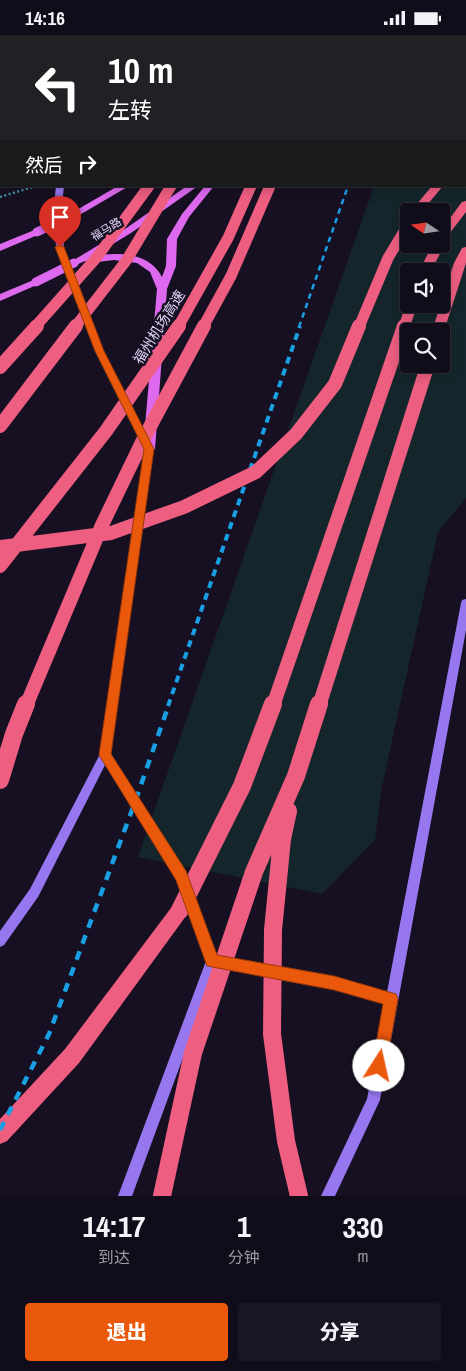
<!DOCTYPE html>
<html lang="zh">
<meta charset="utf-8">
<style>
body{margin:0;font-family:"Archivo Narrow","Noto Sans SC",sans-serif;background:#1a1523;color:#f1f3f6;height:100vh;display:flex;flex-direction:column;font-size:19px;white-space:nowrap}
*{box-sizing:border-box;margin:0}
p{font-size:16px;color:#9c9ba2}
.icon{flex:none;width:28px;height:28px;fill:none;stroke:currentColor;stroke-width:2;stroke-linecap:round;stroke-linejoin:round}
.map{position:relative;height:1161px;overflow:hidden}
.details{display:flex;flex-direction:column;background:#110c1a;flex:1}
.details>*{flex:none}
.banner{position:absolute;left:0px;top:0px;width:466px;height:152px;box-shadow:0 2px 12px #0003,0 0 0 1px #302c39;background:#202124;color:#fff;overflow:hidden}
.needle{width:32px;rotate:283deg}
.tools{position:absolute;left:400px;top:168px;display:grid;gap:10px}
.tools a{display:grid;place-items:center;width:50px;height:50px;border-radius:5px;background:#110c1a;box-shadow:0 2px 12px #0003,0 0 0 1px #302c39;font-size:25px}
.pin{position:absolute;display:grid;place-items:center;width:42px;height:42px;color:#fff;margin:-51px -21px;border-radius:50% 50% 50% 0;rotate:-45deg;box-shadow:0 0 5px #0007}
.pin .icon{rotate:45deg}
.me{position:absolute;width:55px;margin:-28px;rotate:10deg;stroke-linejoin:round;filter:drop-shadow(0 0 4px #0008)}
.turn{display:flex;align-items:center;gap:18px;height:105px;padding:0 25px;font-size:22px}
.turn .icon{width:65px;height:65px;stroke-width:2.5}
.turn b{display:block;font-size:35px;line-height:42px}
.then{display:flex;align-items:center;height:48px;padding:0 25px;background:#0003;gap:10px;font-size:19px}
.eta{display:flex;justify-content:space-evenly;align-items:center;height:85px;text-align:center}
.eta b{font-size:30px;font-weight:800;line-height:35px}
.primary-button{display:flex;gap:10px;margin-top:auto;padding:10px 25px}
.primary-button a{flex:1;height:58px;border-radius:5px;background:#ea580c;color:#fff;font-size:20px;font-weight:800;line-height:58px;text-align:center}
.primary-button a+a{background:#1a1523;color:#f1f3f6}
.status{display:flex;justify-content:space-between;align-items:center;height:35px;padding:0 25px;background:#110c1a;direction:ltr}
.status svg{height:14px;fill:currentColor}
.map>svg:first-child{display:block}
.green{fill:#14262b;fill-rule:evenodd}
.lines{fill:none;stroke-linecap:round;stroke-linejoin:round}
.path{stroke:#3c95a8;stroke-width:2.5;stroke-dasharray:2 2.5;stroke-linecap:butt}
.secondary{fill:#9777f0;fill-rule:evenodd}
.primary{fill:#dc69ee;fill-rule:evenodd}
.highway{fill:#ed5e81;fill-rule:evenodd}
.rail-far2{stroke:#199fe3;stroke-width:2.5;stroke-dasharray:5.5 4.5;stroke-linecap:butt}
.rail-far1{stroke:#199fe3;stroke-width:4;stroke-dasharray:7 5.5;stroke-linecap:butt}
.rail{stroke:#199fe3;stroke-width:4.5;stroke-dasharray:9 8;stroke-linecap:butt}
.primary-bridge{stroke:#dc69ee;stroke-width:9}
.highway-bridge-far2{stroke:#ed5e81;stroke-width:11}
.highway-bridge-far1{stroke:#ed5e81;stroke-width:14}
.highway-bridge{stroke:#ed5e81;stroke-width:18}
.route{fill:#ea580c;stroke:#983908}
.labels{text-anchor:middle;dominant-baseline:central;stroke-width:5;stroke-linejoin:round;paint-order:stroke}
.far-street-label{font-size:11px;fill:#e2d6fa;stroke:#171022}
.street-label{font-size:14px;fill:#e2d6fa;stroke:#171022}
</style>
<div class="status"><b>14:16</b><svg viewBox="0 0 49 12"><path d="M0 12V9h3v3zM5 12V6h3v6zM10 12V3h3v9zM15 12V0h3v12zM26 1h20v11H26zM47 4h2v5h-2z"/></svg></div>
<div class="map">
<svg width="466" height="1161" viewBox="0 0 466 1161">
<rect width="100%" height="100%" fill="#171022"/>
<!-- green -->
<path class="green" d="M421,0H466V463L438,497L381,756L375,805L322,859L138,822L374,151H465V1ZM409,176H441V209H409ZM409,236H441V269H409ZM409,296H441V329H409Z"/>
<g class="lines">
<!-- path -->
<path class="path" d="M0,162L36,151"/>
<!-- secondary -->
<path class="secondary" d="M56,151H64L62,170L64,212L103,316L153,414L111,719L185,837L216,921L334,942L387,957L461,568L462,565L466,564V595L380,1065L335,1161H321L367,1064L385,968L334,954L216,933L132,1161H118L206,926L176,844L105,730L38,862L4,910L0,912V896L30,854L100,719L145,414L95,316L56,212L54,170Z"/>
<!-- primary -->
<path class="primary" d="M353,0H361V1H353Z
M118,151H129L76,182L73,183L68,180Z
M187,151H198L131,198L93,221C118,217 149,217 162,242L166,231L167,204L182,179L205,151H214L189,182L177,204L176,231L167,254L155,414L149,418L143,414L157,254L150,237L137,228L114,225L89,228L85,226L74,231L69,228L125,194Z
M37,194L40,195V199L0,216V209Z
M36,244L39,245V249L0,266V259Z"/>
<!-- highway -->
<path class="highway" d="M294,0H304V1H294Z
M432,151H443L422,176H411Z
M466,166V177L443,207L445,209L431,236H419L433,209H441V195L462,167Z
M466,212V228L444,296L441,299V296H432L454,228L462,213Z
M180,866L186,869L189,875L186,881L79,1028L7,1106L0,1109V1084L65,1014L174,869Z"/>
<!-- rail-far2 -->
<path class="rail-far2" d="M299,292L348,151"/>
<!-- rail-far1 -->
<path class="rail-far1" d="M168,671L300,291"/>
<!-- rail -->
<path class="rail" d="M0,1095L49,999L135,767L169,669"/>
<!-- primary-bridge -->
<path class="primary-bridge" d="M37,197L73,180
M36,247L74,228"/>
<!-- highway-bridge-far2 -->
<path class="highway-bridge-far2" d="M35,292L97,222L149,151
M75,292L126,226L171,151
M178,292L228,203L251,151
M203,292L231,241L270,151
M359,292L388,223L409,188
M404,292L412,269"/>
<!-- highway-bridge-far1 -->
<path class="highway-bridge-far1" d="M0,332L37,291
M0,391L76,291
M0,512L111,498L184,472L256,437L296,399L335,349L359,291
M0,531L106,396L179,291
M26,671L102,490L145,401L204,291
M273,671L404,291
M319,671L428,329"/>
<!-- highway-bridge -->
<path class="highway-bridge" d="M0,745L14,699L26,669
M288,776L282,804L273,895L272,999L286,1106L299,1161
M180,875L242,751L273,669
M162,1161L193,1018L254,837L296,741L319,669"/>
</g>
<!-- route -->
<path class="route" d="M60,209L64,212L104,316L154,414L111,719L186,836L217,920L334,941L396,959L398,964L386,1031L384,1036L379,1039L374,1036L372,1031L383,969L334,955L207,931L176,845L99,720L144,414L95,316L55,212Z"/>
<g class="labels">
<!-- far-street labels -->
<g class="far-street-label">
<text transform="translate(106 194) rotate(-31)">福马路</text>
</g>
<!-- street labels -->
<g class="street-label">
<text transform="translate(159 292) rotate(-58)">福州机场高速</text>
</g>
</g>
</svg>
<div class="tools">
<a><svg class="needle" viewBox="-14 -14 28 28"><path d="M0-13l5 13h-10z" fill="#e53935"/><path d="M0 13l5-13h-10z" fill="#9c9ba2"/></svg></a>
<a><svg class="icon" aria-label="sound" viewBox="0 0 24 24"><path d="M4 9h4l5-4v14l-5-4H4zM17 9q2 3 0 6"/></svg></a>
<a><svg class="icon" aria-label="search" viewBox="0 0 24 24"><circle cx="10" cy="10" r="6"/><path d="M15 15l6 6"/></svg></a>
</div>
<div class="pin" style="left:60px;top:212px;background:#d93025"><svg class="icon" aria-label="arrive" viewBox="0 0 24 24"><path d="M6 21V4h12l-3 4 3 4H6"/></svg></div>
<svg class="me" style="left:379px;top:1031px" viewBox="-20 -20 40 40"><circle r="19" fill="#fff"/><path d="M0-13L10 11 0 6-10 11z" fill="#ea580c"/></svg>
<div class="banner">
<div class="turn"><svg class="icon" aria-label="left" viewBox="0 0 24 24"><path d="M17 20v-9H6M10 6l-5 5 5 5"/></svg><div><b>10 m</b>左转</div></div>
<div class="then">然后<svg class="icon" aria-label="right" viewBox="0 0 24 24"><path d="M7 20v-9h11M14 6l5 5-5 5"/></svg></div>
</div>
</div>
<section class="details">
<div class="eta">
<div><b>14:17</b><p>到达</p></div>
<div><b>1</b><p>分钟</p></div>
<div><b>330</b><p>m</p></div>
</div>
<div class="primary-button"><a>退出</a><a>分享</a></div>
</section>
